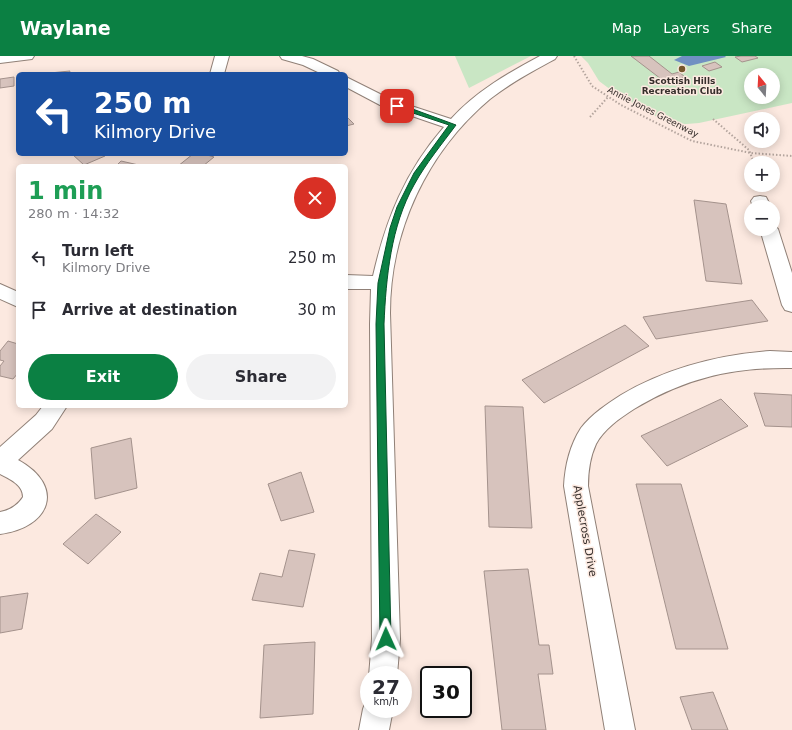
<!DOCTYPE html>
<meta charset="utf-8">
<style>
body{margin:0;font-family:"DejaVu Sans",sans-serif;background:#f2f2f3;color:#2b2b33;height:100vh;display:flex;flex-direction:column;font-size:15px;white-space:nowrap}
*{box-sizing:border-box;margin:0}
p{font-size:13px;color:#7c7c81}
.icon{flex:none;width:22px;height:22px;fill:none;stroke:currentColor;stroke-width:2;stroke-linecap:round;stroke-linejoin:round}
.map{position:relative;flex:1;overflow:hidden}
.details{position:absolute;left:16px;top:108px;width:332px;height:244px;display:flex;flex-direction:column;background:#fff;border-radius:6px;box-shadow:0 2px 10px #0003}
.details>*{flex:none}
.banner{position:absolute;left:16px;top:16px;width:332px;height:84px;border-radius:6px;box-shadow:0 2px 10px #0003;background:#1a4fa0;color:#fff;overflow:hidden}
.needle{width:26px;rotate:342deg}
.fabs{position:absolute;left:744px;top:12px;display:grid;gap:8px}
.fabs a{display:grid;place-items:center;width:36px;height:36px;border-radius:50%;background:#fff;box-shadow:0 2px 10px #0003;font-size:20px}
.speed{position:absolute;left:360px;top:610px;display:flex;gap:8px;font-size:20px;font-weight:700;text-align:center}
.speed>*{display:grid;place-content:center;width:52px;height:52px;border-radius:50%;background:#fff;box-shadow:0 2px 10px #0003;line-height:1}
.speed small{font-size:10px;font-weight:400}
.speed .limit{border:2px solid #111;border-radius:6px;background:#fff;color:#111}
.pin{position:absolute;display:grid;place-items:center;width:34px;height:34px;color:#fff;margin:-17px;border-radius:8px;box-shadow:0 2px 6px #0006}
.me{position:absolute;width:44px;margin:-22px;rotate:359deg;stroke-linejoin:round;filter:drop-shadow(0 0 3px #0008)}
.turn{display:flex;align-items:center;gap:14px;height:84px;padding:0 12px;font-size:18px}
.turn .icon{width:52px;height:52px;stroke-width:2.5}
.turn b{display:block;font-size:28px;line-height:34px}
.round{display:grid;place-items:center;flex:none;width:42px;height:42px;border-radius:21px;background:#f2f2f3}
.headline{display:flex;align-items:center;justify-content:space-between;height:68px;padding:0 12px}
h1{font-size:24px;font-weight:700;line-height:30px;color:#1e9e55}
.button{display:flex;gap:8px;margin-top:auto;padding:8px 12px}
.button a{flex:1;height:46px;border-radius:24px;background:#0b8043;color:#fff;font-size:16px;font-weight:700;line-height:46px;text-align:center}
.button a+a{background:#f2f2f3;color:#2b2b33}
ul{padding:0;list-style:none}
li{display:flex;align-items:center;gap:12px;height:52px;padding:0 12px}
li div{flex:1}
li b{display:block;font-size:15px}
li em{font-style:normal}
header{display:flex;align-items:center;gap:24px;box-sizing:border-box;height:56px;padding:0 20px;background:#0b8043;color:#fff}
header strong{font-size:19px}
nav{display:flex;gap:22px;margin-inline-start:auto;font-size:14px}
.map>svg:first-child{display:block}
.green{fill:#c9e6c4;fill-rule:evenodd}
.water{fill:#7190c2}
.building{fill:#d7c3bd;stroke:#a4928c}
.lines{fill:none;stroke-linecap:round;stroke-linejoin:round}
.minor-casing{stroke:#908077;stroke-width:2}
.path{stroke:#b3a49d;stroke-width:2;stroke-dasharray:1.5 2;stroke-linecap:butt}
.minor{fill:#fff;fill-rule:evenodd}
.route{fill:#0b8043;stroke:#07532c}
.poi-dot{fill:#76572c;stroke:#fce9e0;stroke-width:1.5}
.labels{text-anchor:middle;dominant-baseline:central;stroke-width:3;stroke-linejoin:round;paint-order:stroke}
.far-poi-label{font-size:9px;font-weight:bold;fill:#362f2c;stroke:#fce9e0}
.far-street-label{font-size:9px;fill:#362f2c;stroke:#fce9e0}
.street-label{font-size:11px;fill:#362f2c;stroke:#fce9e0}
</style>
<header>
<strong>Waylane</strong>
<nav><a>Map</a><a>Layers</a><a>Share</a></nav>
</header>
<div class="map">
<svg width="792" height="674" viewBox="0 0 792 674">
<rect width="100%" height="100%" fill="#fce9e0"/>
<!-- green -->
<path class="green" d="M455,0H531L469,32Z
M581,0H792V47L699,67L674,69L653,59L611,34L599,25L588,7ZM751,19H773V41H751Z"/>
<!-- water -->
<path class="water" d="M682,0H725L726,1L689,10L674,4Z"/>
<!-- building -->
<path class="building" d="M631,0H649L672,18L679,16L685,21L665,26Z
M741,0H755L758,2L742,6L735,1Z
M715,6L722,11L709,15L702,10Z
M70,15L69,18H40Z
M14,21V30L0,32V23Z
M346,60L354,68L346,70Z
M72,98H103L105,100L84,109Z
M193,98H204L214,101L203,110H178Z
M121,105L143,110H116Z
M694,144L726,148L742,228L706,225Z
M752,244L768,265L656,283L643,261Z
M625,269L649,290L544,347L522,324Z
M8,285L18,288V317L13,323L0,320V310L4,305L0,304V295Z
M754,337L792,339V371L765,370Z
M721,343L748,370L667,410L641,380Z
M485,350L523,351L532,472L489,471Z
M131,382L137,432L95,443L91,392Z
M301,416L314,456L281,465L268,428Z
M636,428H681L728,593H676Z
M96,458L121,476L88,508L63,488Z
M289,494L315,498L303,551L252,544L260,517L282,521Z
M528,513L539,589H549L553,618H538L546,674H502L484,515Z
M28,537L22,573L0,577V541Z
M315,586L313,658L260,662L264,589Z
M713,636L728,674H692L680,641Z"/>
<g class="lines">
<defs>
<path id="minor" d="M0,0H34L32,3L0,7Z
M215,0H229L224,18H210Z
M280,0H302L313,3L338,15L340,18H322L303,9L282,3Z
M540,0H557L555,3C533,15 510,27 490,43C427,96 390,175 390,257L400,583L397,619L369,620L372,583L370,268L371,233H346V219L373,220C386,163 405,116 444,71L380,49L346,31V21L390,43L451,63C475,36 508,17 540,0Z
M760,140L766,141L771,151H753L751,145L754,141Z
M773,168L778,173L792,217V256L785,254L782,249L760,173H773Z
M0,228L18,236V251L0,243Z
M770,295L792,296V312C733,311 685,322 634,353C620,362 604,373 596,388C590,401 588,416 588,430L635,674H605L564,430C565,410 570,389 581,372C592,358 607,348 621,339C667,312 717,299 770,295Z
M43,350H67L52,373L18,404C67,431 49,472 0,478V456C10,454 17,450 23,441C23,429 10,423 0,418V391L36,359Z
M367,642H369V653H393L389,674H359L363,653Z"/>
</defs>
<!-- minor casing -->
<use href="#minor" class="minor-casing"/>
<!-- path -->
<path class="path" d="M574,0L592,30L621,49L692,85L751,97L792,100
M590,61L608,41
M713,63L749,94L754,107"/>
<!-- minor -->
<use href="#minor" class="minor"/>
</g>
<!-- route -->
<path class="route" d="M395,48H399L456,69C442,88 426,107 414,129C391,170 386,221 384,268L391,583L390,587L386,588L382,587L380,583L376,268L378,227L390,172L397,151L414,117L449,69L395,51Z"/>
<!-- markers -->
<circle class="poi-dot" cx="682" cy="13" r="4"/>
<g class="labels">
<!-- far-poi labels -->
<g class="far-poi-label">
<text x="682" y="25">Scottish Hills<tspan x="682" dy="10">Recreation Club</tspan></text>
</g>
<!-- far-street labels -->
<g class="far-street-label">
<text transform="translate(653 56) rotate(27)">Annie Jones Greenway</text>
</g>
<!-- street labels -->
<g class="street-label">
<text transform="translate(585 475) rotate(80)">Applecross Drive</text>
</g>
</g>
</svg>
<div class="fabs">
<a><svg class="needle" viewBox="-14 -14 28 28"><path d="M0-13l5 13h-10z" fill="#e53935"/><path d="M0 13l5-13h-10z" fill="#7c7c81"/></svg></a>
<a><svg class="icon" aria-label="sound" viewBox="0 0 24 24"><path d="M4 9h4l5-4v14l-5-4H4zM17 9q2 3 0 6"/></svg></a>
<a>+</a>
<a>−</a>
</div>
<div class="speed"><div>27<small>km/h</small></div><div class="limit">30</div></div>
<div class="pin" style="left:397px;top:50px;background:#d93025"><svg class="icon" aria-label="arrive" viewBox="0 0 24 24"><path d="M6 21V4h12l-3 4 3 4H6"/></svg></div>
<svg class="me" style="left:386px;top:583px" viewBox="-20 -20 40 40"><path d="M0-17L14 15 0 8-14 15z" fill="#0b8043" stroke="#fff" stroke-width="4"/></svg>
<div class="banner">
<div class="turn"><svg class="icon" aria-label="left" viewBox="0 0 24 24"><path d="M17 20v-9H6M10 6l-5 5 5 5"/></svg><div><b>250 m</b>Kilmory Drive</div></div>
</div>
<section class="details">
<div class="headline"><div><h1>1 min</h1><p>280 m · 14:32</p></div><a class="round" style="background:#d93025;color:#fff"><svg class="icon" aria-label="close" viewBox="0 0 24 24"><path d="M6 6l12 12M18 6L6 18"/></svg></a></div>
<ul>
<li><svg class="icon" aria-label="left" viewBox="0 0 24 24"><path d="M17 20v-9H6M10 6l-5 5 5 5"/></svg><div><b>Turn left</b><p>Kilmory Drive</p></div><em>250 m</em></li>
<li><svg class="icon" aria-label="arrive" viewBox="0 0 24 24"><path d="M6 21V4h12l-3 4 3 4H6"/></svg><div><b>Arrive at destination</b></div><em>30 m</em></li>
</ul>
<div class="button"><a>Exit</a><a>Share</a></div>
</section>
</div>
